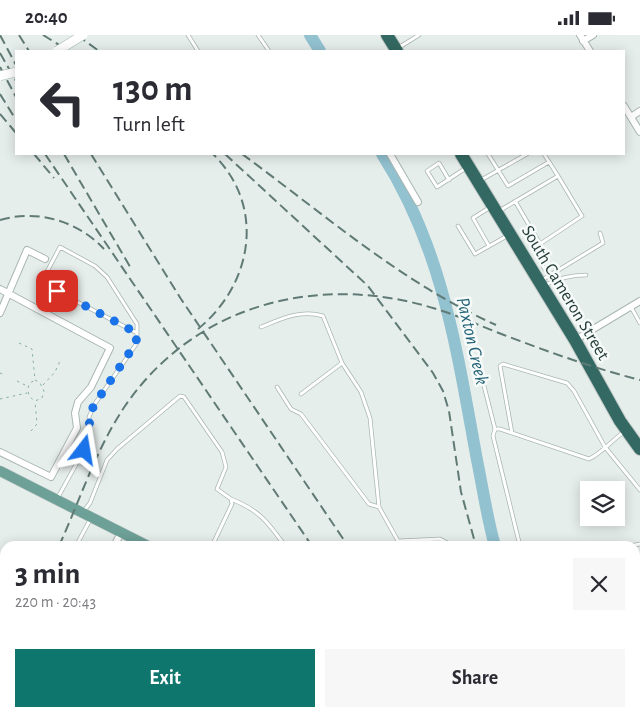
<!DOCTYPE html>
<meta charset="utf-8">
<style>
body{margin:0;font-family:"Alegreya Sans",sans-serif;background:#f7f7f7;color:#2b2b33;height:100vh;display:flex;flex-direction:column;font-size:19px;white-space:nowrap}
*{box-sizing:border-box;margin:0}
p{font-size:16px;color:#7c7c81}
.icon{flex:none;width:28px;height:28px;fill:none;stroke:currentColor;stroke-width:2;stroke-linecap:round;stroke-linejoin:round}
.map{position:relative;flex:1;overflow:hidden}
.details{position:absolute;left:0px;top:506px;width:640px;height:176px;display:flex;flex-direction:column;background:#fff;border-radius:15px 15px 0 0;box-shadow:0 2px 12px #0003}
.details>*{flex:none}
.guide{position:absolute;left:15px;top:15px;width:610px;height:105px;border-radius:0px;box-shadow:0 2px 12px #0003;background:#fff;color:#2b2b33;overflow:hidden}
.fabs{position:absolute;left:580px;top:446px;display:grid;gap:10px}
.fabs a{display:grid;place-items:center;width:45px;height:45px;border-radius:0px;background:#fff;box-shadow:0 2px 12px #0003;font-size:25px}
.pin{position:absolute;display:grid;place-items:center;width:42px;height:42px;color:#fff;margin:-21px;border-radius:10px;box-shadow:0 2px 8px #0006}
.me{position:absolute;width:55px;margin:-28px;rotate:14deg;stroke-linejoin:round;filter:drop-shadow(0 0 4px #0008)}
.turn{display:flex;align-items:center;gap:18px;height:105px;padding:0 15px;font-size:22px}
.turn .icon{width:65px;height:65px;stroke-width:2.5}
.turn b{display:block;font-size:35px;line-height:42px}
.round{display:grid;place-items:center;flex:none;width:52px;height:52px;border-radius:0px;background:#f7f7f7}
.headline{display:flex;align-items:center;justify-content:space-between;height:85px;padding:0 15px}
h1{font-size:30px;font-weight:700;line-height:38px}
.primary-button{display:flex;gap:10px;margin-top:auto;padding:10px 15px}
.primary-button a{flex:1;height:58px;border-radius:0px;background:#0f766e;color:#fff;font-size:20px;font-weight:700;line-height:58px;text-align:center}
.primary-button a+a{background:#f7f7f7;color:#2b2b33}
.status{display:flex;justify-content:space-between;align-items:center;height:35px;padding:0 25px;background:#fff;direction:ltr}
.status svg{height:14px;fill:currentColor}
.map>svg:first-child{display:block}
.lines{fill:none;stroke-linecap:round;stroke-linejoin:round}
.river{stroke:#92c1cf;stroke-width:12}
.lane-casing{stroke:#a9b6b2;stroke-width:4.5}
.street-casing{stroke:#a9b6b2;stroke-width:8}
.primary-casing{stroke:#c2c9c8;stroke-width:11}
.highway-casing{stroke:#c2c9c8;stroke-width:14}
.path{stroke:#88afa6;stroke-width:1;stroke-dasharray:2.5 4;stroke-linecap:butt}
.lane{stroke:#fff;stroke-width:3}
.street{stroke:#fff;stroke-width:6}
.primary{stroke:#6da097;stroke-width:10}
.highway{stroke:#336962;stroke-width:12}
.rail{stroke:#607a75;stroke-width:2;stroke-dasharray:10 5;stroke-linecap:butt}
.secondary-bridge-casing{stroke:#a5b9b3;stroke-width:10;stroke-linecap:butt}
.secondary-bridge{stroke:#fff;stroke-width:9}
.route{stroke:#1a73e8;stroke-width:9;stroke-dasharray:0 16.2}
.labels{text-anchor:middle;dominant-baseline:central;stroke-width:5;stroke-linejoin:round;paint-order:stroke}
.street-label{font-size:18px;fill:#263f3a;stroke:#f6faf8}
.water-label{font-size:19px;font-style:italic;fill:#236378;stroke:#f6faf8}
</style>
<div class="status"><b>20:40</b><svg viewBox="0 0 49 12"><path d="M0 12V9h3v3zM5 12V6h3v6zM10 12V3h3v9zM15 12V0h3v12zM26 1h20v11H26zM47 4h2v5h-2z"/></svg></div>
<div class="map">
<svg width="640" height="682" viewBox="0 0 640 682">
<rect width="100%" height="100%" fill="#e6eeeb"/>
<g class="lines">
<!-- river -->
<path class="river" d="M310,0L320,16
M382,119C443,214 457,317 477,425C483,454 487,483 495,511
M617,678L621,682"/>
<defs>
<path id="lane" d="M188,0L198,16
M258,0L269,16
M398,13L419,0
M488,119L508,151L549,127
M544,119L558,141
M449,145L439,128L427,136L437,152L466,133
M481,145L527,119
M499,176C519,164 538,153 558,141L582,181L540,209L515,166
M458,191L475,219L507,201
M489,211L473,183L489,173
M538,223L549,241
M542,245L603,208L600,198
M545,250C559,243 570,240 586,240
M631,272L640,288
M261,292C281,284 301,274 323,281L342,328
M482,343L495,394
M277,352L291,374L301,379L369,469L379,472
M301,359L342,328L361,357L370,383L379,472L398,506L440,504L453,511
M512,398L500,331L503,329L567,348L574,356L605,412L640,455
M57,464L84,415L90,393L89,382L94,370L137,308V289L107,242L95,231L60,212L41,248L137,298
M231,464C259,475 268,487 285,511
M83,477L90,468L107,425L117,414L180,361L184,362L222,417L226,432L217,454L231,464L232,469L212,511
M76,511L91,483
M520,511L493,401L495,394H500L589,424C602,418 612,405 624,397
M630,511L640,509
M635,540L638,558L636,563L640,578
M0,545L5,535
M0,557L5,559
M635,626L640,636
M52,678L53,682
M68,678L77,682
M556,678L559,682
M602,678L607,682"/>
<path id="street" d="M580,0L590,16
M583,6L593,0
M624,71L640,97
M631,82L640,76
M390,119L418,167
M0,254L110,313L91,352L78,367L75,378L77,393L51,442L0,417
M0,278L27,215L45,224
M575,305L640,266
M114,511L121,498
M0,527L5,530
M0,658L5,653"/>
<path id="primary" d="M0,436L148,511
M635,537L640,536
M0,621L5,623
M123,678L139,682"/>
<path id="highway" d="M387,0L397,16
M461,119L575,305L620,386L640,414
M157,678L174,682
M256,678L261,682"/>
</defs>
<!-- lane casing -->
<use href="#lane" class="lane-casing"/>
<!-- street casing -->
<use href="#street" class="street-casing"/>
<!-- primary casing -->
<use href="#primary" class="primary-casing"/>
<!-- highway casing -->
<use href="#highway" class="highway-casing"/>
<!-- path -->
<path class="path" d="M19,308L32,314L35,345
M0,338L5,340
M35,345L40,348L44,356L42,363L35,366C28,362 26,355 30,348Z
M17,346L27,351
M43,350L55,337L60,326
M0,364L27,358
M31,396L37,389L35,367"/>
<!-- lane -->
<use href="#lane" class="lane"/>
<!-- street -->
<use href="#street" class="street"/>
<!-- primary -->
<use href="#primary" class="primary"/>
<!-- highway -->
<use href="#highway" class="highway"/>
<!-- rail -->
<path class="rail" d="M0,0L16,30
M19,0L29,16
M43,0L69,16
M77,0L99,16
M0,18L16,46
M0,32L16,62
M0,59L16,85
M0,79L16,98
M34,119L54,143
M45,119L312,511
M64,119L132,235
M91,119L181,264L348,511
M225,119L368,251L433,338L443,356L449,376L461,457L476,511
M242,119C324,179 402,248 496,290
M0,185C37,174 78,186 104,214
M198,294C253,249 266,171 213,119
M59,511C80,465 96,414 125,371C195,269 318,238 433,273C457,280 480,291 504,300C549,317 593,333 640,345
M0,640L5,629
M430,678L433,682
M456,678L459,682
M581,678L585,682"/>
<defs>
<path id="secondary-bridge" d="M57,16L83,0
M0,41L16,37"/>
</defs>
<!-- secondary-bridge casing -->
<use href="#secondary-bridge" class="secondary-bridge-casing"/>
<!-- secondary-bridge -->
<use href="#secondary-bridge" class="secondary-bridge"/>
</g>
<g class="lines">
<!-- route -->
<path class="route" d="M57,256L137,298L136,308L94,370L89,382L90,394L84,415"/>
</g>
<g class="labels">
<!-- street labels -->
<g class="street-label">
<text transform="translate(565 258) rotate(59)">South Cameron Street</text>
</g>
<!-- water labels -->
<g class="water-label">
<text transform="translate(472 306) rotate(77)">Paxton Creek</text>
</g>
</g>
</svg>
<div class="fabs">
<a><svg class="icon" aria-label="layers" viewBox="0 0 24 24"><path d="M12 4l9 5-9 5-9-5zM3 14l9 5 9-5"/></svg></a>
</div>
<div class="pin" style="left:57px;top:256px;background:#d93025"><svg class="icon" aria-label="arrive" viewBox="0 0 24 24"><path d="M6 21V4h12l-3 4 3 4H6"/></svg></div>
<svg class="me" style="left:84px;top:415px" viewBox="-20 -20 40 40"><path d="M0-17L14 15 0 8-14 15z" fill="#1a73e8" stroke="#fff" stroke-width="4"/></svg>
<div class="guide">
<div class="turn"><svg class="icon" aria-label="left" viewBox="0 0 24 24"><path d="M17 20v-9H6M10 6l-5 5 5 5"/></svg><div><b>130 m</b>Turn left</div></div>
</div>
<section class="details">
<div class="headline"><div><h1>3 min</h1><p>220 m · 20:43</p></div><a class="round"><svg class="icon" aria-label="close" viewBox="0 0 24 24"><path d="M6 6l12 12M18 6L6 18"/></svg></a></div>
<div class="primary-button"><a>Exit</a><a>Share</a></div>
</section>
</div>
